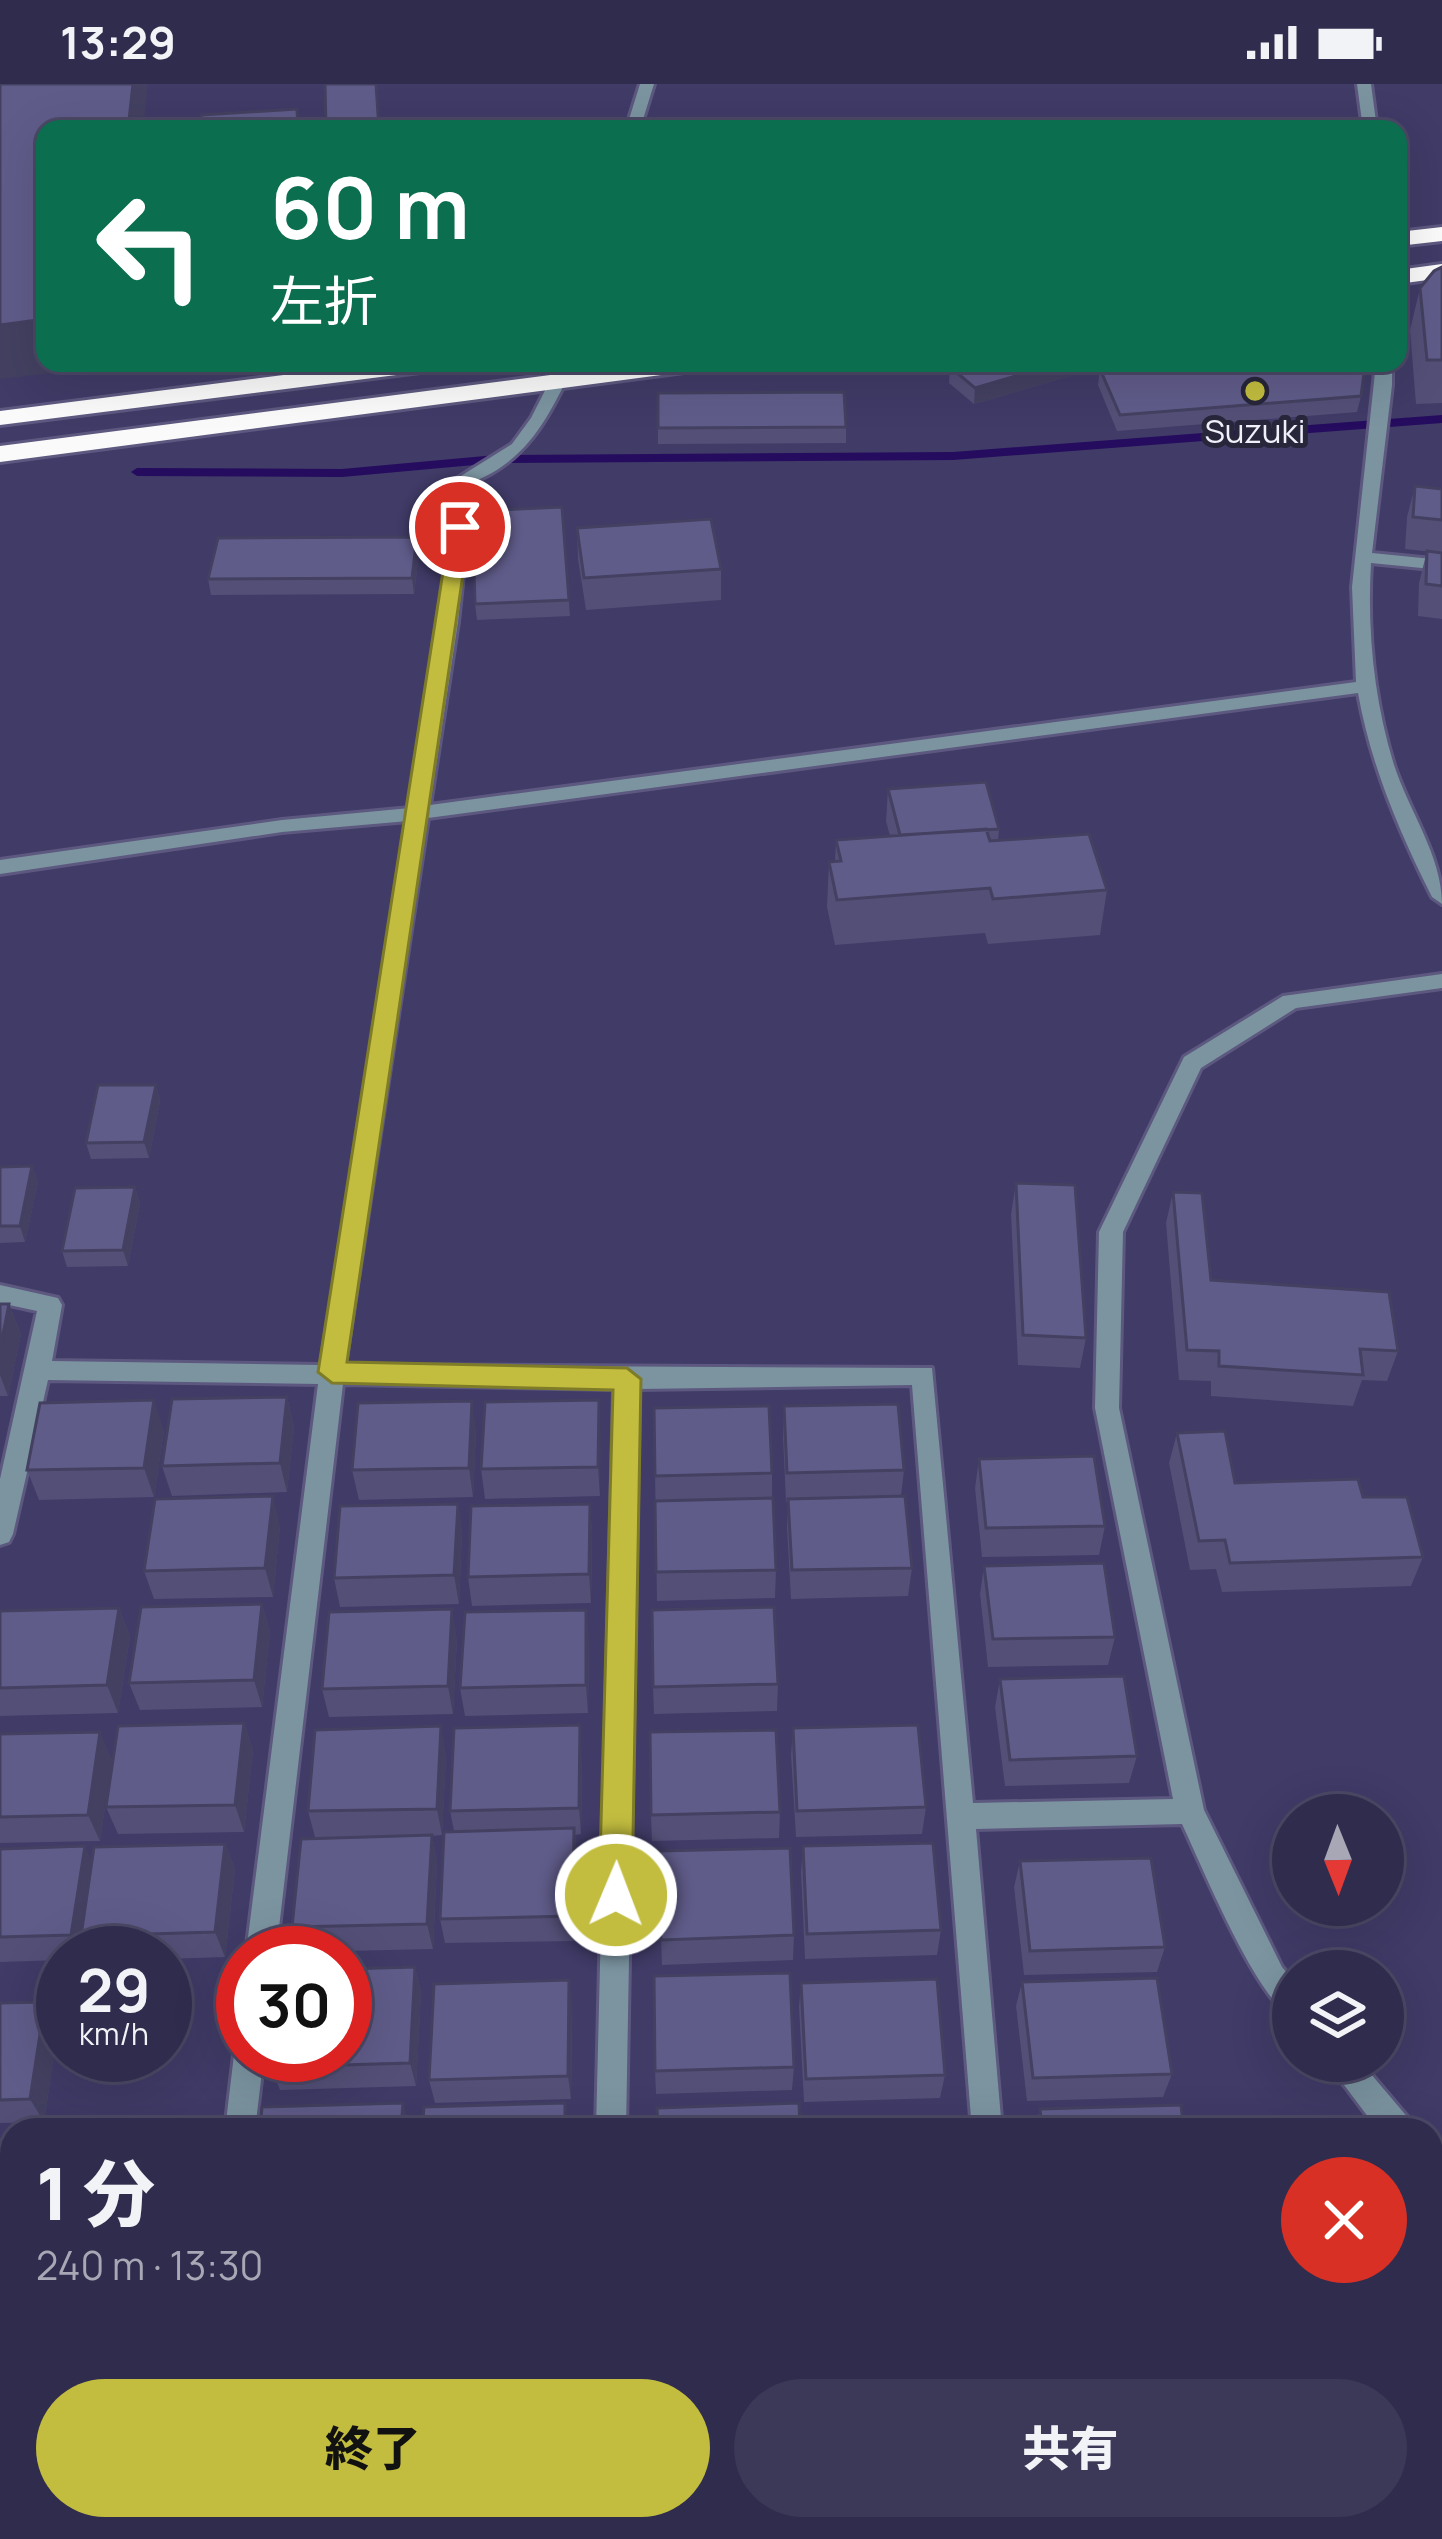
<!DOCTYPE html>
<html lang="ja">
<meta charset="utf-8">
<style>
body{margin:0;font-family:Manrope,"Noto Sans JP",sans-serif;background:#3c3857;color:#f1f3f6;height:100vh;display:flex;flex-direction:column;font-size:45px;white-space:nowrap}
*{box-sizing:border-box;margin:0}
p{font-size:39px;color:#a8a7b6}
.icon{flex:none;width:66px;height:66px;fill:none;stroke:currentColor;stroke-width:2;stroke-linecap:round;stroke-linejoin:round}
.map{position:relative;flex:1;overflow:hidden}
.side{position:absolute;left:0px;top:2034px;width:1443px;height:423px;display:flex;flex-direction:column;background:#302c4d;border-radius:36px 36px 0 0;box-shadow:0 12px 48px #0002,0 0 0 3px #4b4865}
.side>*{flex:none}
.top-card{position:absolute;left:36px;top:36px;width:1371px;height:252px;border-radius:24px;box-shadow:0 12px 48px #0002,0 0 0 3px #4b4865;background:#0b6e4f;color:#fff;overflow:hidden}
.needle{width:78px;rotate:179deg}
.controls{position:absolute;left:1272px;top:1710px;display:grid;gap:24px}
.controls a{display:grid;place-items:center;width:132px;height:132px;border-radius:50%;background:#302c4d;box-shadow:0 12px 48px #0002,0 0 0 3px #4b4865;font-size:60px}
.speed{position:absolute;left:36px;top:1842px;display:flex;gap:24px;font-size:60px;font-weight:700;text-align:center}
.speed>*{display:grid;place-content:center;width:156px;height:156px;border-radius:50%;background:#302c4d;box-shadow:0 12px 48px #0002,0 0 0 3px #4b4865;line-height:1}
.speed small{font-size:30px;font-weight:400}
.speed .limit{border:18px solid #d22;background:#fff;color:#111}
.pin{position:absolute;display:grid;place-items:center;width:102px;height:102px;color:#fff;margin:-51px;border:6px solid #fff;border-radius:50%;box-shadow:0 3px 12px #0007}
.me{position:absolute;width:132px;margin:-66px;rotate:1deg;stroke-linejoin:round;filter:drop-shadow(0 0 9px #0008)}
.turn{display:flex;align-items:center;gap:42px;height:252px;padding:0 36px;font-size:54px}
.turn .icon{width:156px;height:156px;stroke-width:2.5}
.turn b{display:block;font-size:84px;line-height:102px}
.round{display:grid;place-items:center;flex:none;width:126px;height:126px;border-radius:63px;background:#3c3857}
.head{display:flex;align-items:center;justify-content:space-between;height:204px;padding:0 36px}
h1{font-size:72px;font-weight:800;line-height:90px}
.button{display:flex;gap:24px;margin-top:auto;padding:24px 36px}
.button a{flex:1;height:138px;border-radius:72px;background:#c2bd3f;color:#111;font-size:48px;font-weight:800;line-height:138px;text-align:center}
.button a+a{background:#3c3857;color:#f1f3f6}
.status{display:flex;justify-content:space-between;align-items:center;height:84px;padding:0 60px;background:#302c4d;direction:ltr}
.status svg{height:33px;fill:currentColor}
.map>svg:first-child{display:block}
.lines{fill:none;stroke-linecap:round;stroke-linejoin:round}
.stream{fill:#250c5e;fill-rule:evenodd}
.street-casing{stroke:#5c587f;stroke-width:6}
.highway-casing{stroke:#5c587f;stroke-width:6}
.street{fill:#7b94a0;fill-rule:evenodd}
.highway{fill:#fafafa;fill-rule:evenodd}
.wall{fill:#534f77}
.shaded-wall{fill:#434061}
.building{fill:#605c8a;stroke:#434061;stroke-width:3}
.route{fill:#c2bd3f;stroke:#7e7b29;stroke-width:3}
.poi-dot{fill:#c2bd3f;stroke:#27263a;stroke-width:4.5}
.labels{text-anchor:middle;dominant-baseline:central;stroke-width:10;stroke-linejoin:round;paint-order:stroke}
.far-poi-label{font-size:33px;fill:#f0f0fb;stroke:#27263a}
</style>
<div class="status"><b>13:29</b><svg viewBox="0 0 49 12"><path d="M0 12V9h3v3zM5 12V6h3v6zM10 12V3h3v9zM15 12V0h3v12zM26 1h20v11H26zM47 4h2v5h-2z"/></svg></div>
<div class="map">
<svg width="1442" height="2455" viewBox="0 0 1442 2455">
<rect width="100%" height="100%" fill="#403b67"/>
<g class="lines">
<!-- stream -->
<path class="stream" d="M1442,331V339L953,376L496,379L342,393L137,392L131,388L137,384L342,385L496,371L953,368Z"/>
<defs>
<path id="street" d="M640,0H654L640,45H626Z
M1357,0H1371L1377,45H1363Z
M559,279H575C549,331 530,375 473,398L458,538L430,721L1356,598L1352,503L1376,279H1392V301L1372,469L1442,476V486L1371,479C1367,547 1374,616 1394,681C1409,727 1442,772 1442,820L1432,813C1399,747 1371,682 1358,609L428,734L345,1281L932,1284L973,1719L1173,1715L1095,1324L1099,1148L1184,973L1283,912L1442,890V904L1296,924L1201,984L1123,1148L1119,1324L1204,1726L1282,1883L1293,1896V1933C1258,1919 1201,1780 1182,1740L976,1745L1002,2046H972L912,1301L639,1305L626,2046H596L614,1305L343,1300L276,1869H246L318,1300L48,1296L13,1450L9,1458L0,1461V1395L37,1227L0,1219V1201L58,1214L62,1221L52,1277L321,1281L408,737L282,748L0,790V776L282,736L410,724L440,538L456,395L512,360L531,334Z
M243,1959V1971H264L255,2046H225L234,1971Z
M1326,1977H1360L1409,2035L1413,2046H1378Z
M1431,2075L1442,2080V2164L1431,2159Z
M1442,2332V2369L1431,2374V2337Z
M95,2445H141L137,2455H91Z
M490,2445H524L523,2455H489Z
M841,2445H875V2455H841Z"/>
<path id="highway" d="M1442,143V157L1398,162V148Z
M1442,180V194L1398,200V186Z
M378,279H448L436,286L0,341V327Z
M643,279H711L699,286L0,378V362Z"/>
</defs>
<!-- street casing -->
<use href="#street" class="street-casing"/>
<!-- highway casing -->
<use href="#highway" class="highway-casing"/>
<!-- street -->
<use href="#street" class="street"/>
<!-- highway -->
<use href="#highway" class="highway"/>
</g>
<!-- wall -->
<path class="wall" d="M1442,183V319L1416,320L1410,246L1420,204Z
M950,283L1073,284L1070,292L974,320L949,299Z
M1100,285L1361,312L1357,328L1117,347L1098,301Z
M658,309L846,343V359L658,360Z
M1415,402L1442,405V469L1405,465L1407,433Z
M562,423L570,532L477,536L475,520Z
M577,444L721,485V516L586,526L578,475Z
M1427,467L1442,469V535L1418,532L1419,499Z
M419,469L414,510L211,511L208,495Z
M888,705L999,745L998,757L1107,806L1100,851L988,860L985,849L835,861L827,823L829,778L835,777L836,756L890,752L886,737Z
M156,1001L160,1017L149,1074L91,1075L86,1059Z
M32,1082L38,1098L25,1158L0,1159V1083Z
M1016,1099L1086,1254L1080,1284L1018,1281L1011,1130Z
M135,1103L140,1119L128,1182L67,1183L62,1167Z
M1173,1108L1211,1196L1398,1267L1387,1297L1362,1296L1353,1322L1211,1312V1297L1179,1296L1166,1139Z
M0,1220H9L21,1250L8,1312H0Z
M287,1313L294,1343L287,1408L172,1412L162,1382Z
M599,1316L600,1412L485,1415L481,1385Z
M784,1322L904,1386L901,1412L912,1484L908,1512L791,1515L787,1444L788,1418H786L783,1352Z
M654,1324L772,1389V1414L776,1486L775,1514L657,1517Z
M164,1346L154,1413L39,1416L27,1386Z
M476,1346L473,1413L359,1416L352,1386Z
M1177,1349L1235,1399L1363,1413L1423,1473L1411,1502L1222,1508L1216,1485L1190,1486L1169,1379Z
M979,1375L1105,1442L1099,1471L982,1473L975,1404Z
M458,1420L462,1449L459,1520L340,1523L334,1494Z
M590,1420L592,1449L591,1519L472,1522L468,1493Z
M280,1442L273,1513L154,1515L144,1487Z
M984,1482L1115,1553L1108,1581L988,1583L980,1510Z
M262,1520L270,1548L262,1623L140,1626L129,1599Z
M119,1524L130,1552L118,1629L0,1632V1527Z
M457,1554L453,1630L329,1633L322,1605Z
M589,1554L588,1629L465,1632L460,1604Z
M1000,1595L1137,1672L1129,1699L1005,1702L995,1623Z
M778,1600L777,1627L654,1630L653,1603Z
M244,1639L253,1666L244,1748L118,1750L106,1723Z
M793,1644L926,1723L922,1750L796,1753L791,1671Z
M0,1650L112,1675L100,1757L0,1759Z
M582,1669L581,1750L575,1751L577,1770L576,1857L445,1859L440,1835L454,1747L450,1727Z
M446,1670L442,1751L432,1752L437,1777L433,1865L301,1868L292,1843L315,1753L308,1727Z
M780,1728L779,1754L652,1757L651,1731Z
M225,1760L235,1785L225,1873L165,1875V1869H89L86,1862L85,1869H63V1876L0,1878V1765L92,1778Z
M803,1762L941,1846L937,1871L805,1875L801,1788Z
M1020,1777L1165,1863L1157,1888L1024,1891L1014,1803Z
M794,1851L793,1876L662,1881L661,1856Z
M415,1883L421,1908L416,2002L280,2006L271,1983Z
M1022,1898L1172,1990L1163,2013L1027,2017L1016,1922Z
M801,1899L945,1991L940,2014L804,2018L799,1923Z
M45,1918L58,1942L44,2038L0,2039V1919Z
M572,1920L571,2015L435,2019L429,1996Z
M794,1983L792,2006L656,2010L655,1987Z
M1040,2025L1184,2046H1034Z
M0,2087L11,2213H0Z
M0,2258H12V2391L0,2392Z
M1253,2445H1424L1426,2455H1254Z"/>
<!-- shaded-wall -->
<path class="shaded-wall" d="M133,0H148L143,45H128Z
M45,235V279H118V281L0,295V241Z
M1060,279H1073L1070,292L974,320L975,304Z
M417,453L419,469L414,510L412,494Z
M156,1001L160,1017L149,1074L144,1058Z
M32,1082L38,1098L25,1158L20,1142Z
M135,1103L140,1119L128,1182L123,1166Z
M9,1220L21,1250L8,1312L0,1291V1265Z
M287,1313L294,1343L287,1408L280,1379Z
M154,1316L164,1346L154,1413L144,1384Z
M599,1316L601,1346L600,1412L598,1383Z
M472,1317L476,1346L473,1413L469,1384Z
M273,1412L280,1442L273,1513L265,1484Z
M458,1420L462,1449L459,1520L454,1491Z
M590,1420L592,1449L591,1519L589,1490Z
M262,1520L270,1548L262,1623L254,1596Z
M119,1524L130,1552L118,1629L107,1601Z
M452,1525L457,1554L453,1630L448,1602Z
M586,1526L589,1554L588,1629L586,1601Z
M244,1639L253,1666L244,1748L235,1721Z
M580,1641L582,1669L581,1750L579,1724Z
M441,1642L446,1670L442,1751L437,1725Z
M100,1648L112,1675L100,1757L88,1731Z
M574,1744L577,1770L576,1857L573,1832Z
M432,1751L437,1777L433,1865L427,1840Z
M225,1760L235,1785L225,1873L215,1848Z
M85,1762L97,1788L81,1852L86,1862L85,1869H80L71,1851Z
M415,1883L421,1908L416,2002L410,1979Z
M569,1896L572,1920L571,2015L568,1992Z
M45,1918L58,1942L44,2038L30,2015Z
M403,2019L409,2041V2046H401Z
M12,2091V2207L11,2213L0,2199V2166Z"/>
<!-- building -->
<path class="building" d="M0,0H133L128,45H45V235L0,241Z
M325,0H376L379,45H326Z
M297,25L298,45H200L201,31Z
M1442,183V276H1427L1420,204L1434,187Z
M965,279H1060L975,304L950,283Z
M1179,279H1336L1364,289L1361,312L1120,331L1100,285Z
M844,308L846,343L658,344V309Z
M1415,402L1442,405V436L1413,433Z
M562,423L569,516L475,520L472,427Z
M711,435L721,485L584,494L577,444Z
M417,453L412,494L208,495L218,454Z
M1427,467L1442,469V502L1426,500Z
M986,698L999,745L900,751L888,705Z
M986,745L990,757L1089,750L1107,806L993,815L990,804L837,816L829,778L841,777L836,756Z
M98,1001H156L144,1058L86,1059Z
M32,1082L20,1142H0V1083Z
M1016,1099L1075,1101L1086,1254L1023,1251Z
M135,1103L123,1166L62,1167L75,1104Z
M1173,1108L1202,1109L1211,1196L1389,1208L1398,1267L1360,1265L1363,1291L1219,1282V1267L1187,1266Z
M0,1220H9L0,1265Z
M287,1313L280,1379L162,1382L172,1315Z
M154,1316L144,1384L27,1386L40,1319Z
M599,1316L598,1383L481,1385L485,1318Z
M472,1317L469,1384L352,1386L358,1319Z
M898,1320L904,1386L787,1389L784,1322Z
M769,1322L772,1389L655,1392L654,1324Z
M1225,1347L1235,1399L1358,1395L1363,1413H1407L1423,1473L1230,1479L1225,1456L1199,1457L1177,1349Z
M1094,1372L1105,1442L986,1444L979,1375Z
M273,1412L265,1484L144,1487L155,1415Z
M905,1412L912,1484L792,1486L788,1415Z
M773,1414L776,1486L656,1488L655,1417Z
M458,1420L454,1491L334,1494L340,1422Z
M590,1420L589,1490L468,1493L471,1422Z
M1104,1479L1115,1553L993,1555L984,1482Z
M262,1520L254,1596L129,1599L141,1523Z
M774,1523L778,1600L653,1603L652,1526Z
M119,1524L107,1601L0,1604V1527Z
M452,1525L448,1602L322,1605L329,1528Z
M586,1526V1601L460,1604L465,1528Z
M1124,1592L1137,1672L1010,1676L1000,1595Z
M244,1639L235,1721L106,1723L118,1642Z
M580,1641L579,1724L450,1727L454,1644Z
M918,1641L926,1723L797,1727L793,1644Z
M441,1642L437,1725L308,1727L315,1646Z
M776,1646L780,1728L651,1731L650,1648Z
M100,1648L88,1731L0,1733V1650Z
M574,1744L573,1832L440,1835L444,1748Z
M432,1751L427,1840L292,1843L301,1755Z
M933,1759L941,1846L807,1850L803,1762Z
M225,1760L215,1848L81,1852L94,1763Z
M85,1762L71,1851L0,1853V1765Z
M790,1764L794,1851L661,1856L659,1767Z
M1151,1774L1165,1863L1030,1867L1020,1777Z
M415,1883L410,1979L271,1983L272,1971H345V1885Z
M790,1889L794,1983L655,1987L654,1892Z
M1157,1894L1172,1990L1033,1994L1022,1898Z
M937,1895L945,1991L806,1995L801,1899Z
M569,1896L568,1992L429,1996L434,1900Z
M45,1918L30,2015L0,2016V1919Z
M403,2019L401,2046H260L262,2023Z
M565,2019V2046H422L424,2023Z
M799,2019L800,2046H658L657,2024Z
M1181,2021L1184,2046H1042L1040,2025Z
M12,2086V2091L0,2166V2087Z
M0,2258H12V2374L0,2375Z
M738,2445H827V2455H671V2447Z
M882,2445H1039L1040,2455H882Z
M1055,2445H1213L1214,2455H1056Z
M1267,2445H1424L1426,2455H1269Z"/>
<!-- route -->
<path class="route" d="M460,437L470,443L347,1278L627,1284L641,1295L632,1811L627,1822L616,1827L604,1822L599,1811L613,1306L332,1299L318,1288L450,443Z"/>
<!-- markers -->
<circle class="poi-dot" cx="1255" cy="307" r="12"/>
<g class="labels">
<!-- far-poi labels -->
<g class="far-poi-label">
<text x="1255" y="346">Suzuki</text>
</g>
</g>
</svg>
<div class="controls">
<a><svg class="needle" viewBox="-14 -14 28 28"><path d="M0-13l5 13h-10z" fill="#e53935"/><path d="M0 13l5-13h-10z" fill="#a8a7b6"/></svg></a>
<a><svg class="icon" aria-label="layers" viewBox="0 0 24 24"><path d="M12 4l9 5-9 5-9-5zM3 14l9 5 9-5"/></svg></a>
</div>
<div class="speed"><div>29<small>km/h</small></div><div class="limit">30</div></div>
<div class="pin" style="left:460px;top:443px;background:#d93025"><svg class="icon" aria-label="arrive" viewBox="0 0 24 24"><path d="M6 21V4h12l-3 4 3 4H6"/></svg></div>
<svg class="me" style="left:616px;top:1811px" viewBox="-20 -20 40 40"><circle r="17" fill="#c2bd3f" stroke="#fff" stroke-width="3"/><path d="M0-11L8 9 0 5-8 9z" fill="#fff"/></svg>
<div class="top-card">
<div class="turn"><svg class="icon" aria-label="left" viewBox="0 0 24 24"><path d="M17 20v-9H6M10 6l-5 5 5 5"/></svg><div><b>60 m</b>左折</div></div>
</div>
<section class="side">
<div class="head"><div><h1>1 分</h1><p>240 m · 13:30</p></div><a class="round" style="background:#d93025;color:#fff"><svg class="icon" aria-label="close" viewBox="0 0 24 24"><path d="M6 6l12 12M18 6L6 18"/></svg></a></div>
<div class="button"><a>終了</a><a>共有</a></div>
</section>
</div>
